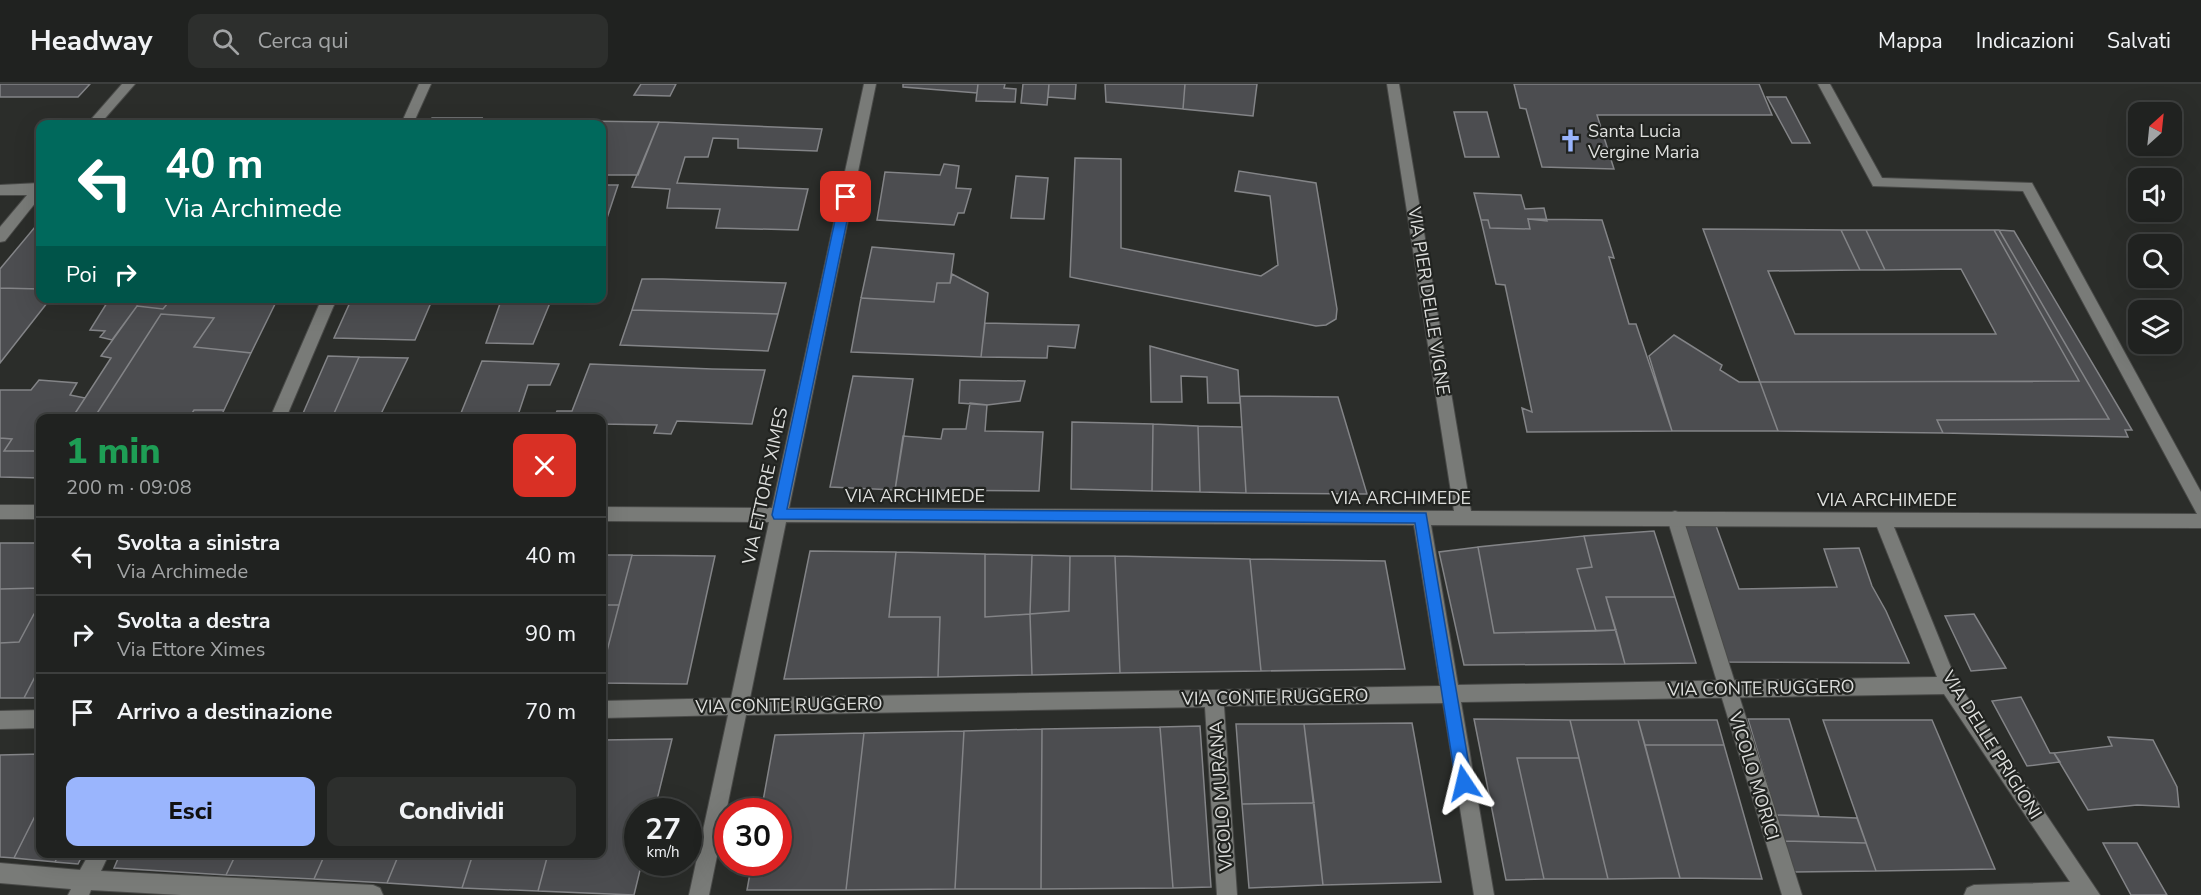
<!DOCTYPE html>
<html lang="it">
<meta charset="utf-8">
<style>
body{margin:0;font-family:"Nunito Sans",sans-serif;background:#2d2f2d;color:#f1f3f6;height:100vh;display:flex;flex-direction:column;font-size:22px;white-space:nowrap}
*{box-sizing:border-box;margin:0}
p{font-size:20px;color:#a2a4a5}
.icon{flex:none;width:33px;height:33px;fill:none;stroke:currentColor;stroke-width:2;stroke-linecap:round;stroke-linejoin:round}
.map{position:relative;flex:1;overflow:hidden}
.drawer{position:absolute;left:36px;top:330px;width:570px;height:444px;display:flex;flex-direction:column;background:#202220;border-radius:12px;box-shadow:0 6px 24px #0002,0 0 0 2px #3d3f3e}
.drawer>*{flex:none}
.guide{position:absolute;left:36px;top:36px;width:570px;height:183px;border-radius:12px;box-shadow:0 6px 24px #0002,0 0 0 2px #3d3f3e;background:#00695c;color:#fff;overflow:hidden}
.needle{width:39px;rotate:27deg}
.tools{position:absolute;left:2128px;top:18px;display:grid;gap:12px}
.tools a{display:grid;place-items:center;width:54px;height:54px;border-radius:12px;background:#202220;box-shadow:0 6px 24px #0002,0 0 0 2px #3d3f3e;font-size:30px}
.speed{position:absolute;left:624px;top:714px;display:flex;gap:12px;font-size:30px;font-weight:700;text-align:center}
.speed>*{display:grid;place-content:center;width:78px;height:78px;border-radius:50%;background:#202220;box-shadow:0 6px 24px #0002,0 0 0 2px #3d3f3e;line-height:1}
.speed small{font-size:15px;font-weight:400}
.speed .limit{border:9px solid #d22;background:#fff;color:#111}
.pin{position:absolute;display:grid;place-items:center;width:51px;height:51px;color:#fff;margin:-26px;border-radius:12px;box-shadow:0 3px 9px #0006}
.me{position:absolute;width:66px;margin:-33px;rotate:350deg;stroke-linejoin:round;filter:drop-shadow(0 0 4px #0008)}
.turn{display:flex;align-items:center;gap:21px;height:126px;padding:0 30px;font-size:27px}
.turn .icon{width:78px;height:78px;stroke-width:2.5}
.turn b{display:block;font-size:42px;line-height:51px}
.then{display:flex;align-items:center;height:57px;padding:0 30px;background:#0003;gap:12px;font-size:22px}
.round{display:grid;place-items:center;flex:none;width:63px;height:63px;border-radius:12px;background:#2d2f2d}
.summary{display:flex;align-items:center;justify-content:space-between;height:102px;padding:0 30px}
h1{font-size:36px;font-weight:800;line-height:45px;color:#1e9e55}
.cta{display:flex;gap:12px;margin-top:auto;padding:12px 30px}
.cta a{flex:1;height:69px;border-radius:12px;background:#9ab5fd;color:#111;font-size:24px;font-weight:800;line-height:69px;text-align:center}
.cta a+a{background:#2d2f2d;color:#f1f3f6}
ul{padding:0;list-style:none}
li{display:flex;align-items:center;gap:18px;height:78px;padding:0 30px;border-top:2px solid #3d3f3e}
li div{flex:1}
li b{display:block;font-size:22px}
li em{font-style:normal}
header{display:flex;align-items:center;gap:36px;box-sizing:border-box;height:84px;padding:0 30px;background:#202220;border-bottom:2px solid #3d3f3e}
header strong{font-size:28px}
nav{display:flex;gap:33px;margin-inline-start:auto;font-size:21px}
.search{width:420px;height:54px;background:#2d2f2d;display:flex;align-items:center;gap:15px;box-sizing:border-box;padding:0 21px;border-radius:12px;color:#a2a4a5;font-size:22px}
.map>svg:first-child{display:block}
.building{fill:#4c4d50;stroke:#838487;stroke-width:1.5}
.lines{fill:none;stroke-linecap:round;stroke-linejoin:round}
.service-casing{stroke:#494a48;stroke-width:2}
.minor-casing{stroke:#494a48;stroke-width:2}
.service{fill:#797b78;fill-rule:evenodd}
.minor{fill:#797b78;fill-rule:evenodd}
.route{fill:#1a73e8;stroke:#114b97;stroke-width:1.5}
.labels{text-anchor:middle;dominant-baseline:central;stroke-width:4.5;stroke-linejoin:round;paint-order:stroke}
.poi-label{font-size:18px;fill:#dedfdd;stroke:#212320;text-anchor:start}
.street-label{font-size:18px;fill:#dedfdd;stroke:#212320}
</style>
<header>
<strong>Headway</strong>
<div class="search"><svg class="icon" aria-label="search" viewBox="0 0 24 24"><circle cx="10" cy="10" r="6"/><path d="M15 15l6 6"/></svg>Cerca qui</div>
<nav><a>Mappa</a><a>Indicazioni</a><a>Salvati</a></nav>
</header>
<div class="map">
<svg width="2201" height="811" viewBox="0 0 2201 811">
<rect width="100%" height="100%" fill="#2b2d2a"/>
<!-- building -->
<path class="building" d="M0,0H90L78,13H0Z
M641,0H676L670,12L634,11Z
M903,0H978L977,9L903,3Z
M978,0H1005L1004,4L1016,5L1015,18L976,17Z
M1023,0H1049L1047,21L1021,19Z
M1049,0H1076L1075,15L1048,13Z
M1105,0H1185L1183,25L1106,18Z
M1185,0H1257L1253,32L1183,25Z
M1514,0H1759L1772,31H1597L1614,85L1542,83L1526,25L1520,24Z
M1767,13H1786L1810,59H1792Z
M1454,28H1487L1499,73H1465Z
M432,34H482L479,40H429Z
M580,37L659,38L638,91H602V40H580Z
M659,38L822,45L817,67L738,64V55L713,54L708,73H685L677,99L808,105L798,146L716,144L720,125L667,124L670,105L632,103Z
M1075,74L1121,75V164L1261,192L1278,181L1270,112L1235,107L1239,87L1316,99L1337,225L1336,235L1326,241L1316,242L1070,193Z
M944,80L959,82L956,104L971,105L964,129H958L954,141L877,136L885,88L940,91Z
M1016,92L1048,94L1044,135L1011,134Z
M602,101H618L606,137H602Z
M1474,109L1521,111L1525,125L1544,124L1547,137L1528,135L1530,145L1490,144L1488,136H1481Z
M1528,135L1602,136L1614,174L1609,173L1629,240H1636L1672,347L1527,348L1522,324L1532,328L1505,201L1496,200L1481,136H1488L1490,144L1530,145Z
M40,137V205L0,204V185Z
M1703,145L1841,146L1860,186L1768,187L1795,250H1996L1961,185L1885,186L1866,146H1994L2079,297L1760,298Z
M1841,146H1866L1885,186H1860Z
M1994,146H1999L2109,335L1937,336L1943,349L1778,347L1760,298L2079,297Z
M1999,146L2014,147L2132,346H2125L2128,353L1943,349L1937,336L2109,335Z
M872,163L954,170L950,199H937L934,218L861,214Z
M952,190L988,209L981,273L851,268L861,214L934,218L937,199H950Z
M642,195H663L786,199L778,230L632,226Z
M0,204L40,205V214H51L0,279Z
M110,214H172L163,225L137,222L112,256L100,253L105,247L90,246Z
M172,214H278L251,269L194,263L214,234L161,230L94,334H72L111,274L101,272L137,222L163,225Z
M352,214H433L415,256L334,254Z
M502,214H552L533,260L486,259Z
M632,226L778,230L768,267L620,261Z
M161,230L214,234L194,263L251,269L224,326H194L189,334H94Z
M985,239L1079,241L1075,264L1048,262L1047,274L981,273Z
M1674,251L1722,281L1720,286L1739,298H1760L1778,347H1672L1649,272Z
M1150,262L1238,286L1240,319H1208L1207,293L1181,292L1182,318H1151Z
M328,272L359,273L332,334H301Z
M359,273L408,274L379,334H332Z
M482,277L559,280L550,301H528L517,334H527H459Z
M590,280L712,285L765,286L752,340L677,337L671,350L654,349L657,341L602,340V334H554L557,327H572Z
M853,292L913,295L895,406L830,403Z
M39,296L77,299L70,311L85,314L72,334H40V367H4L12,355L0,354V306H31Z
M960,296L1025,297L1020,317L987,321L959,319Z
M1240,312L1338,313L1367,410L1246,409Z
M970,319L987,321L985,347L1043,348L1039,407L895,406L903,352L941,355L943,345H966Z
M194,326H224L220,334H189Z
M1072,338L1153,340L1152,407L1071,405Z
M1153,340L1198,342L1200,408L1152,407Z
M1198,342L1242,343L1246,409L1200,408Z
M0,354L12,355L4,367H40V394L0,393Z
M1715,439L1739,505L1837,503L1824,465L1859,464L1872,502L1886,527L1909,579L1727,578L1682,441Z
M1654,447L1675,513H1606L1616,546L1596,547L1577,485L1592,483L1584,452Z
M1584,452L1592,483L1577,485L1596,547L1494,549L1478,463Z
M0,459H40V504L0,505Z
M1478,463L1494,549L1616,546L1625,580L1464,581L1439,468Z
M810,467L896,468L889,533H940L938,593L784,595Z
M896,468L985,470V533L1030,530L1032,591L938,593L940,533H889Z
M985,470L1032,471L1030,530L985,533Z
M602,471H632L619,521H602Z
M632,471L715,472L687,600L602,599V586Z
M1032,471L1070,472L1069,527L1030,530Z
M1070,472H1115L1120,589L1032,591L1030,530L1069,527Z
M1115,472L1250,475L1261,587L1120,589Z
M1250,475L1385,477L1405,585L1261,587Z
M40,504V530H34L19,558L0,559V505Z
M1606,513H1675L1696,579L1625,580Z
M602,521H619L602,586Z
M34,530H40V583L24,614H0V559L19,558Z
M1974,530L2006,584L1971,587L1945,532Z
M40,583V614H24Z
M2021,613L2050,669H2054L2060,678L2027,682L1992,617Z
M1474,635L1570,636L1579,674H1517L1544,795L1506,796Z
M1748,635H1789L1819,732L1776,731Z
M1570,636H1638L1680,794L1608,795Z
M1638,636H1717L1724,661H1645Z
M1823,636H1932L1995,785L1876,787Z
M1412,639L1441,798L1323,801L1304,640Z
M1236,640H1304L1314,719L1242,720Z
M1200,642L1211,803L1173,804L1160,643Z
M1160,643L1173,804L1041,805L1042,645Z
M1042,645L1041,805H955L964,647Z
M964,647L955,805L846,806L864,649Z
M864,649L846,806H747L752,778H778V728H761L775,651Z
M2108,653L2153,656L2177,703L2179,723L2137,721L2088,726L2054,669L2112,662Z
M672,655L654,728H638V778H642L634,811L538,807L548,770H602V656Z
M1645,661H1724L1762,795L1680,794Z
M40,670V722L14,774L0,773V671Z
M1517,674H1579L1608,795H1544Z
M1314,719L1323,801L1249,804L1242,720Z
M40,722V770H59L55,778L14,774Z
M1776,731L1857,734L1866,759L1784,757Z
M1784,757L1866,759L1876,787L1793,788Z
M2103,759H2137L2167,811H2131Z
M59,770H83L78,780L55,778Z
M120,770H236L226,791L114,784Z
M236,770H325L314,795L226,791Z
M325,770H399L387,799L314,795Z
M399,770H473L462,804L387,799Z
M473,770H548L538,807L462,804Z"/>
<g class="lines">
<defs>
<path id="service" d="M1675,427L1681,429L1683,434L1802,811H1782L1667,434L1669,429Z"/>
<path id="minor" d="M122,0H135L100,40H87Z
M419,0H431L413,40H401Z
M864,0H876L789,424L1454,427L1387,0H1399L1471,427L2197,430L2023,107L1873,102L1818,0H1830L1882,94L2032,99L2201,408V444L1894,443L1956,596L2100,811H1964L1967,804L1974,801L2070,798L1944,610L1461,618L1494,811H1474L1443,619L1224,622L1237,811H1217L1205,623L746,631L709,811H689L728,631L602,634V617L731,614L769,438L602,437V423L772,424ZM786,438L1414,441L1440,602L750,614ZM1431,441L1877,443L1937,593L1458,601Z
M40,99V113L5,157L0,158V143L27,111H0V101Z
M322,214H337L286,334H270Z
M0,421H40V435H0Z
M40,626V644L0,645V627Z
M89,770H109L101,787L373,801L380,804L383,811H181L91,806L89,811H68L71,805L0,799V779L80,786Z"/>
</defs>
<!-- service casing -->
<use href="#service" class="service-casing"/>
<!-- minor casing -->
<use href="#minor" class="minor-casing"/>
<!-- service -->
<use href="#service" class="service"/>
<!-- minor -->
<use href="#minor" class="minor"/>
</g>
<!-- route -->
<path class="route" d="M846,109L852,113L787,425L1426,429L1472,699L1470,705L1464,707L1459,705L1456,699L1415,439L774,435L772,431L840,113Z"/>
<!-- icons -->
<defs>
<symbol id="church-bare" viewBox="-9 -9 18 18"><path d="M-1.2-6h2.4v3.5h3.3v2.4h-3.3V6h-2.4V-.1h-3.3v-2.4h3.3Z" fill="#9ab5fd" stroke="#212320" stroke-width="2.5" paint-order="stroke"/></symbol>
</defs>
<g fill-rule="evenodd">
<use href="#church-bare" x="1554" y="40" width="33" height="33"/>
</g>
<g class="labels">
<!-- poi labels -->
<g class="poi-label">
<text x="1588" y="47">Santa Lucia<tspan x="1588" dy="21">Vergine Maria</tspan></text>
</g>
<!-- street labels -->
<g class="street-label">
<text transform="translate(1429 217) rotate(81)">VIA PIER DELLE VIGNE</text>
<text transform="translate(765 402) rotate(-78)">VIA ETTORE XIMES</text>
<text x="915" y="412">VIA ARCHIMEDE</text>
<text x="1401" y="414">VIA ARCHIMEDE</text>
<text x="1887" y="416">VIA ARCHIMEDE</text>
<text transform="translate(1761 604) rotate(-1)">VIA CONTE RUGGERO</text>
<text transform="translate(1275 613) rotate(-1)">VIA CONTE RUGGERO</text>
<text transform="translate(789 621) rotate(-1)">VIA CONTE RUGGERO</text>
<text transform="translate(1992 661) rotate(58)">VIA DELLE PRIGIONI</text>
<text transform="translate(1754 692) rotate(73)">VICOLO MORICI</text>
<text transform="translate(1221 712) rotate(-94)">VICOLO MURANA</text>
</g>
</g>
</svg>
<div class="tools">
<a><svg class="needle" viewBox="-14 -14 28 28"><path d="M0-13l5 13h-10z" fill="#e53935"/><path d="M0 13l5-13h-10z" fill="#a2a4a5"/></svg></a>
<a><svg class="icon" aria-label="sound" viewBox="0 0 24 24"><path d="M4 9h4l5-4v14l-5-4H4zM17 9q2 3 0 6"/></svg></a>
<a><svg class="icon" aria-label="search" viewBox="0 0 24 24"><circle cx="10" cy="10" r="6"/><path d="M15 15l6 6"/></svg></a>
<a><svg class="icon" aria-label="layers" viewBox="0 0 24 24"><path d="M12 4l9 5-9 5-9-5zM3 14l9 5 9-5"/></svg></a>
</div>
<div class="speed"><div>27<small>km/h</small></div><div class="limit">30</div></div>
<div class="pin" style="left:846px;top:113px;background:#d93025"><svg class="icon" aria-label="arrive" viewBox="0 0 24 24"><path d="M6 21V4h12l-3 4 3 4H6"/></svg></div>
<svg class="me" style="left:1464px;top:699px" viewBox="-20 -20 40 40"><path d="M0-17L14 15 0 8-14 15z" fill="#1a73e8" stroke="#fff" stroke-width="4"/></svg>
<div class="guide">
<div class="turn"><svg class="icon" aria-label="left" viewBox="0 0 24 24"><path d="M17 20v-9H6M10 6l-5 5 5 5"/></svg><div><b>40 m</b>Via Archimede</div></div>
<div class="then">Poi<svg class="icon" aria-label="right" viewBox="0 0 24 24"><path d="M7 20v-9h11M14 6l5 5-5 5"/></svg></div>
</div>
<section class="drawer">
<div class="summary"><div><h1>1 min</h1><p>200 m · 09:08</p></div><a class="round" style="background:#d93025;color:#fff"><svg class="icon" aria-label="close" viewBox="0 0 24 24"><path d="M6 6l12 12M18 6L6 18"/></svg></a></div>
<ul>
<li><svg class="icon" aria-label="left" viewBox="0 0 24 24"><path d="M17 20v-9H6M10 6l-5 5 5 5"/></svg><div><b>Svolta a sinistra</b><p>Via Archimede</p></div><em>40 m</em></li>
<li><svg class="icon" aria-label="right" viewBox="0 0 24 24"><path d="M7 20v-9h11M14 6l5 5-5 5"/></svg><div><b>Svolta a destra</b><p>Via Ettore Ximes</p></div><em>90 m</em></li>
<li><svg class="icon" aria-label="arrive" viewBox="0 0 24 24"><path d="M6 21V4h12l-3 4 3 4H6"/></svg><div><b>Arrivo a destinazione</b></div><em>70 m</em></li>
</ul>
<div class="cta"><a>Esci</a><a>Condividi</a></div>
</section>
</div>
